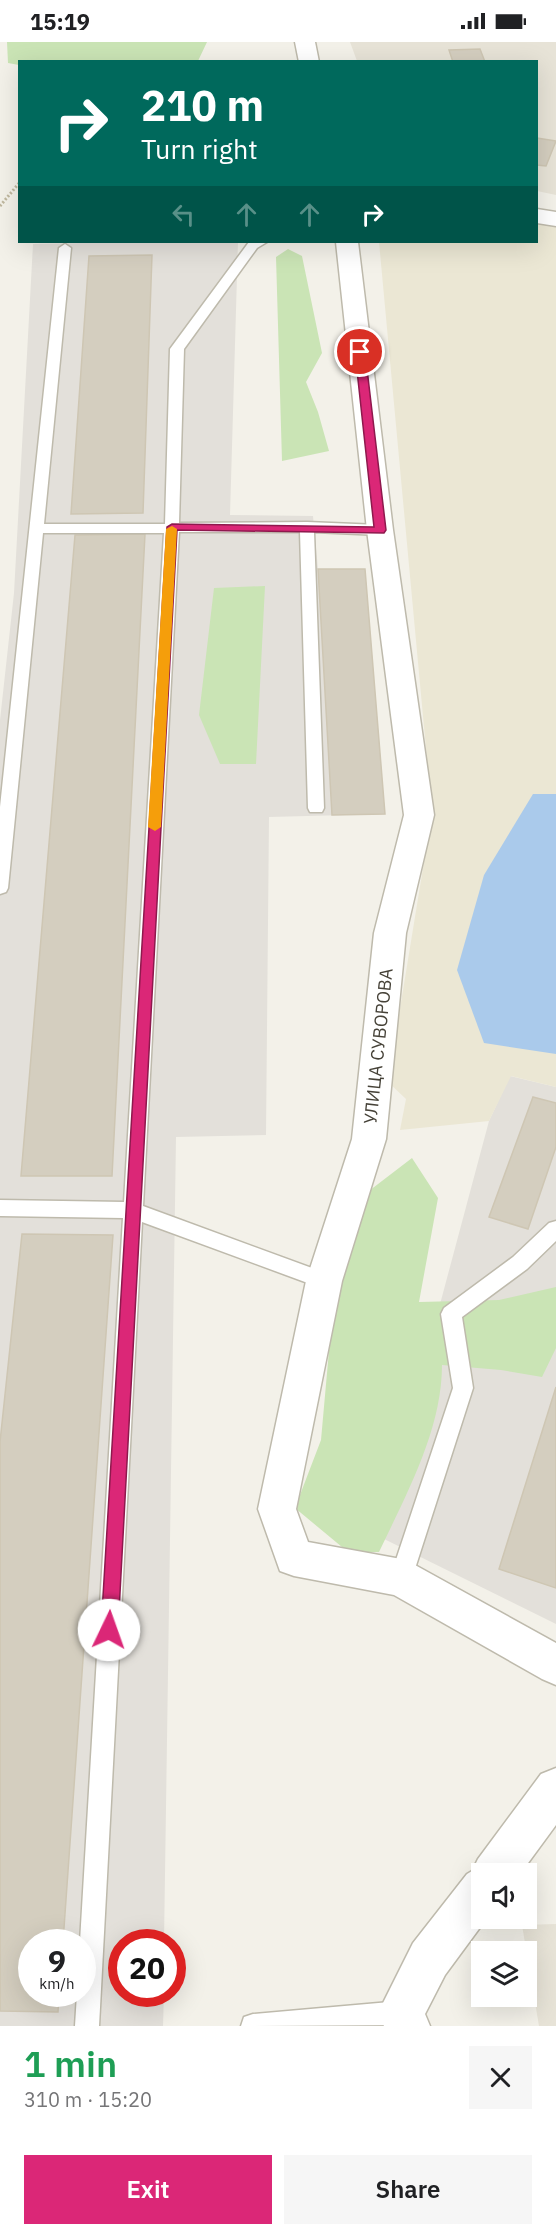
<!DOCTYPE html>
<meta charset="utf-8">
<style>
body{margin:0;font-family:"IBM Plex Sans",sans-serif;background:#f6f6f6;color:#202124;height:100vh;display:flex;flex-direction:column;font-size:22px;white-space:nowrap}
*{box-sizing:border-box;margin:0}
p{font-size:20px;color:#757577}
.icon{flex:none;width:33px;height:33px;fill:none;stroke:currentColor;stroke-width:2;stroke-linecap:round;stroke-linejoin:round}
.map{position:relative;height:1984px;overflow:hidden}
.panel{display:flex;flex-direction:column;background:#fff;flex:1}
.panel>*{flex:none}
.top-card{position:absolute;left:18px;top:18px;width:520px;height:183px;border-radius:0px;box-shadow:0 6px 24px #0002;background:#00695c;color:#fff;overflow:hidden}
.controls{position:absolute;left:471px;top:1821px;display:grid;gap:12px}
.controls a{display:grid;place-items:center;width:66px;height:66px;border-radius:0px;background:#fff;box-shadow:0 6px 24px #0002;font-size:30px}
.speed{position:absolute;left:18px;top:1887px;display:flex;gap:12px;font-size:30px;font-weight:700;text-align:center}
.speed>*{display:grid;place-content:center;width:78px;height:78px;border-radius:50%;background:#fff;box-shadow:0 6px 24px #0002;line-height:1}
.speed small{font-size:15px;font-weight:400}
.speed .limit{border:9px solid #d22;background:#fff;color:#111}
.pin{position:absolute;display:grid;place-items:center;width:51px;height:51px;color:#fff;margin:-26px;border:3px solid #fff;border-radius:50%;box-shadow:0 2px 6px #0007}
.me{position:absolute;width:66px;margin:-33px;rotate:3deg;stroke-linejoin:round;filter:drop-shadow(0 0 4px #0008)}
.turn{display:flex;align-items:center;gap:21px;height:126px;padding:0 24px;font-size:27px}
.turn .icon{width:78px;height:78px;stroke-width:2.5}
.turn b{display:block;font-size:42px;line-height:51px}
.lanes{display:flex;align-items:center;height:57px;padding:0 24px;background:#0003;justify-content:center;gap:30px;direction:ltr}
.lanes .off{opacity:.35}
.round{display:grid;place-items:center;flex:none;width:63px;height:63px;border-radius:0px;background:#f6f6f6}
.headline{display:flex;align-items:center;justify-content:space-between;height:102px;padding:0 24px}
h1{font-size:36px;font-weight:600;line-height:45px;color:#1e9e55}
.button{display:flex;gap:12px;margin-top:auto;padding:12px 24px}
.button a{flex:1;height:69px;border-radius:0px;background:#db2777;color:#fff;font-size:24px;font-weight:600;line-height:69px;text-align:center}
.button a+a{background:#f6f6f6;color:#202124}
.status{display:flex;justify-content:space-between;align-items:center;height:42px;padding:0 30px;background:#fff;direction:ltr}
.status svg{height:16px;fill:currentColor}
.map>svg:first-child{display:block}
.residential{fill:#e7e3d7}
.industrial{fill:#e3e0da;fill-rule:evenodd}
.education{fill:#ebe7d4}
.green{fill:#cae4b5}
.water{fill:#aacaeb}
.building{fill:#d4cebf;stroke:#cec6b3;stroke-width:1.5}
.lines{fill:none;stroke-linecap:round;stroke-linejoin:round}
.lane-casing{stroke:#bebaac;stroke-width:3}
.street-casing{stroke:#bebaac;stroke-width:3}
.path{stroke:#bfb79e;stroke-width:3;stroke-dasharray:2 2;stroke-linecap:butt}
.lane{fill:#fff;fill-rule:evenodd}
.street{fill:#fff;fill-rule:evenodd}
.route{fill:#db2777;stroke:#8e194d;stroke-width:1.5}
.slow{fill:#f59e0b}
.labels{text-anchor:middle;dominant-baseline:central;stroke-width:6;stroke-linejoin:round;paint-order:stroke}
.street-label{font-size:18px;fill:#464238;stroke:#fff}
</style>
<div class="status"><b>15:19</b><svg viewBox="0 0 49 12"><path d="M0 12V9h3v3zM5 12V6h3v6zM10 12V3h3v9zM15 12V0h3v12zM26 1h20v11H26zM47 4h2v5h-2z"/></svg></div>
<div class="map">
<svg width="556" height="1984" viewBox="0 0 556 1984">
<rect width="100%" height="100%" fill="#f3f1e9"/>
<!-- residential -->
<path class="residential" d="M350,0H556V153L537,149V20L357,19Z
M556,1882V1984H539L522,1883Z"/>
<!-- industrial -->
<path class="industrial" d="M131,200H238L230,473L313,474L318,527H365L385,772L269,775L266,1093L176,1095L164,1900H122V1952H164L163,1984H0V678L14,551L33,202ZM32,1900H82V1952H32Z
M510,1034L556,1045V1582L378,1494L489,1079Z"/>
<!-- education -->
<path class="education" d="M537,178L556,182V1045L511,1034L489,1079L400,1088L406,1057L388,1040L432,771L379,200H537Z"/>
<!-- green -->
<path class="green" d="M7,0H207L198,19L20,20L19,23L8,21Z
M288,207L302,214L322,311L306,340L318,370L329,409L282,419L276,215Z
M265,544L256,722H220L199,673L214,546Z
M412,1116L438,1156L419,1260L499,1258L556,1245V1306L542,1335L501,1328L442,1323C442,1388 406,1453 379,1510H348L295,1466L321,1398L334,1253L365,1152Z"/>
<!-- water -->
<path class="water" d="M533,752H556V1012L484,1001L457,928L484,833Z"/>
<!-- building -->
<path class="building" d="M480,7L485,20H453L449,8Z
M537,96L556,99L546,124L537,123Z
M152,213L143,471L71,472L89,214Z
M145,492L112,1134H21L75,493Z
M318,527H365L385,772L332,773Z
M533,1055L556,1061V1105L528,1187L489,1175Z
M22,1192L113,1193L63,1900H32V1952H59L58,1970L0,1969V1400Z
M556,1345V1546L499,1527Z"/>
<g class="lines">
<defs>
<path id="lane" d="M249,200H267L257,206L184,307L179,481L307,480L380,483L387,488L380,493L314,490L324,766L322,770H310L308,766L300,490H179L143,1164L331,1233L334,1239L331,1245L324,1247L142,1180L99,1984H75L77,1952H82V1900H80L123,1176L0,1174V1158L124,1160L164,491H43L8,846L6,850L0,852V765L59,206L65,202L71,206L44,482H165L170,307Z
M556,1179V1199L527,1227L462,1275L473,1346L412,1536L409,1543L401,1546L393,1543L390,1536L453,1346L441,1272L444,1266L513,1215L549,1181Z
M401,1959L410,1962L413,1971L410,1980L401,1983L241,1984L244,1975L253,1972Z"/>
<path id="street" d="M295,0H315L319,20H299Z
M537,167L556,170V184L537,181Z
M336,200H358L393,488L434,773L406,891L386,1097L342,1239L296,1467L308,1500L401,1517L415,1523L556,1601V1643L542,1637L394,1553L294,1534L280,1529L258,1467L306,1239L352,1097L374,891L404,773L367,488Z
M556,1726V1783L520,1832H482V1876H487L445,1933L425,1972L430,1984H384L378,1971L413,1901L467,1832L472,1829L478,1817L541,1732Z"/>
</defs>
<!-- lane casing -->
<use href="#lane" class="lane-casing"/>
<!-- street casing -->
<use href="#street" class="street-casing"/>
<!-- path -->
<path class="path" d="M0,164L20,140"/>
<!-- lane -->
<use href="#lane" class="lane"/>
<!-- street -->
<use href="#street" class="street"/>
</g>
<!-- route -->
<path class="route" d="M360,307L365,310L386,488L384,491L177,488L118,1588L115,1593L109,1596L103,1593L101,1588L167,485L172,482L374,485L355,310Z"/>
<!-- slow -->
<path class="slow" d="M172,484L177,487L161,785L155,789L148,785L166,487Z"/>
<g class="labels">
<!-- street labels -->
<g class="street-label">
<text transform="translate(378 1004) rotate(-84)">УЛИЦА СУВОРОВА</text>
</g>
</g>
</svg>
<div class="controls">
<a><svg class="icon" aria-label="sound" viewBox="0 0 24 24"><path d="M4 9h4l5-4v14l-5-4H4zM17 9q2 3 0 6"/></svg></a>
<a><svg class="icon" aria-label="layers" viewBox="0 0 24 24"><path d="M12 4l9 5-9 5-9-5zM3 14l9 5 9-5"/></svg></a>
</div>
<div class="speed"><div>9<small>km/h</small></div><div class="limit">20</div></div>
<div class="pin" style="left:360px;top:310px;background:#d93025"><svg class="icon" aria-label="arrive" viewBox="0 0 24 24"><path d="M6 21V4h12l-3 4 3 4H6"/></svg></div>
<svg class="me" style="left:109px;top:1588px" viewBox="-20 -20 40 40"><circle r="19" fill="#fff"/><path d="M0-13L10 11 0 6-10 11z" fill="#db2777"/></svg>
<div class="top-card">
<div class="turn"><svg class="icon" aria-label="right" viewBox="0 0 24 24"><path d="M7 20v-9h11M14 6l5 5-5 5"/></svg><div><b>210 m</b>Turn right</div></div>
<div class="lanes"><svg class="icon off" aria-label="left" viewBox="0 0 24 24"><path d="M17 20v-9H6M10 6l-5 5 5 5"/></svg><svg class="icon off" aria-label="ahead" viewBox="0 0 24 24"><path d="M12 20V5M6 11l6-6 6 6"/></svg><svg class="icon off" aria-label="ahead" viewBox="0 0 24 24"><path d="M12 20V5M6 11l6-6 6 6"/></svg><svg class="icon" aria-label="right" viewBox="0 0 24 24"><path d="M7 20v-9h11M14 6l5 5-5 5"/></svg></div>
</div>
</div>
<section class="panel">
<div class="headline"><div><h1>1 min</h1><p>310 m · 15:20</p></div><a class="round"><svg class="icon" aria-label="close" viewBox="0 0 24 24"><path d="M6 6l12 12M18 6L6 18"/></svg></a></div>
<div class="button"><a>Exit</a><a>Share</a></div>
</section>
